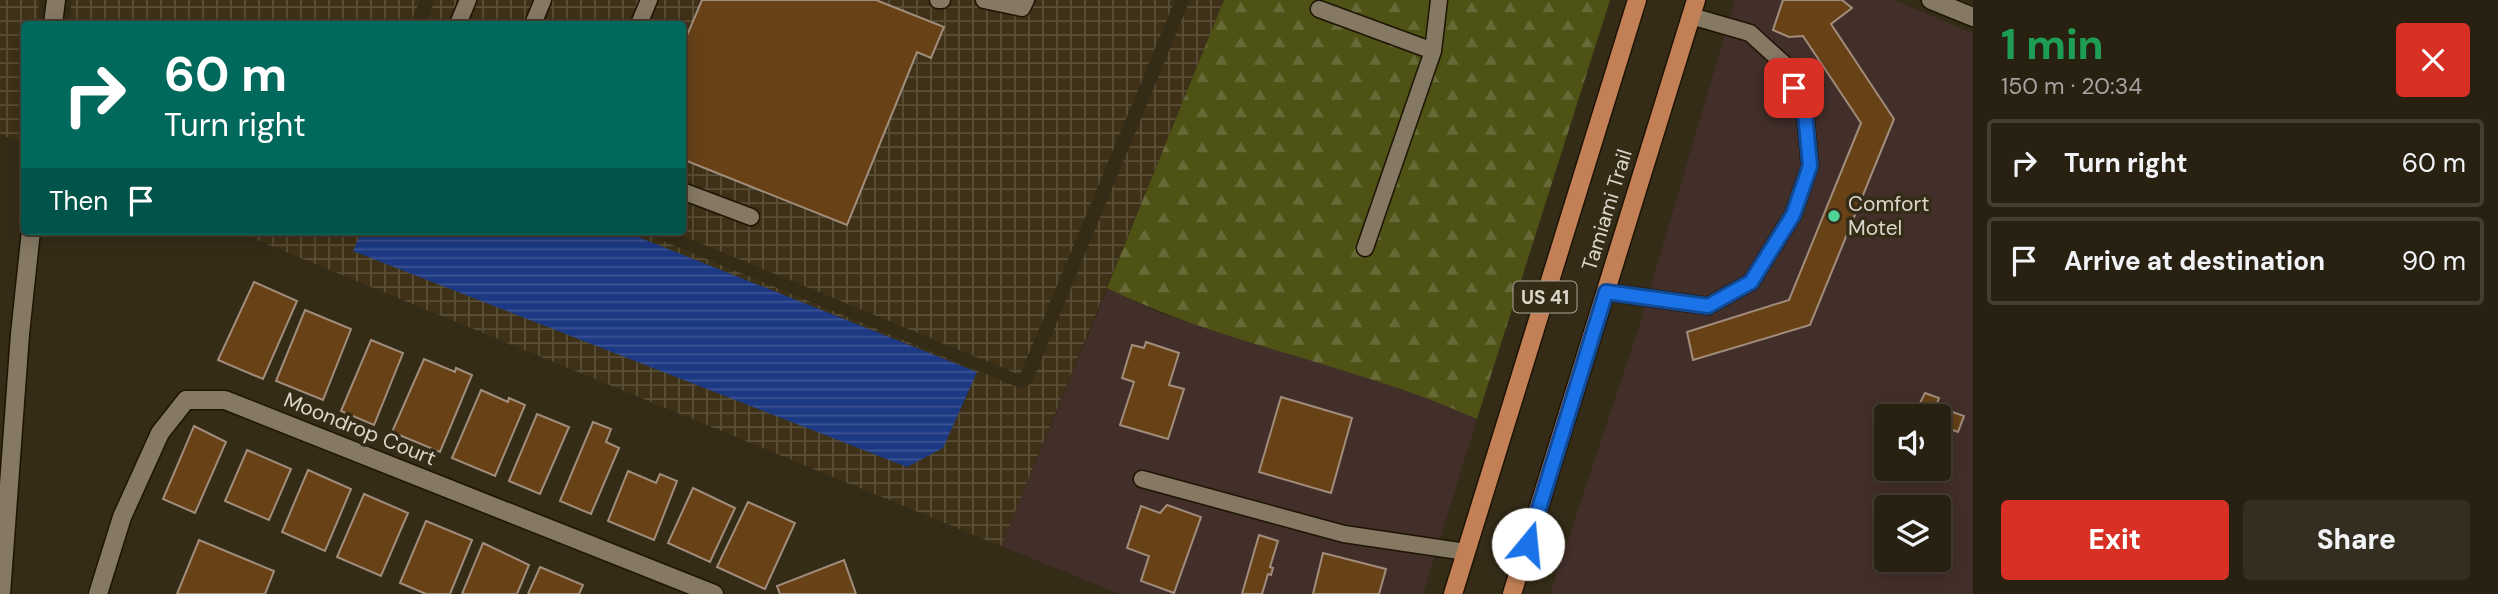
<!DOCTYPE html>
<meta charset="utf-8">
<style>
body{margin:0;font-family:"DM Sans",sans-serif;background:#342e20;color:#f1f3f6;height:100vh;display:flex;flex-direction:column;font-size:26px;white-space:nowrap}
*{box-sizing:border-box;margin:0}
p{font-size:23px;color:#a5a39f}
.icon{flex:none;width:38px;height:38px;fill:none;stroke:currentColor;stroke-width:2;stroke-linecap:round;stroke-linejoin:round}
.map{position:relative;flex:1;overflow:hidden}
.drawer{display:flex;flex-direction:column;background:#282112;width:525px}
.drawer>*{flex:none}
.hud{position:absolute;left:21px;top:21px;width:665px;height:214px;border-radius:7px;box-shadow:0 4px 18px #0003,0 0 0 2px #443e32;background:#00695c;color:#fff;overflow:hidden}
.tools{position:absolute;left:1874px;top:404px;display:grid;gap:14px}
.tools a{display:grid;place-items:center;width:77px;height:77px;border-radius:7px;background:#282112;box-shadow:0 4px 18px #0003,0 0 0 2px #443e32;font-size:35px}
.pin{position:absolute;display:grid;place-items:center;width:60px;height:60px;color:#fff;margin:-30px;border-radius:14px;box-shadow:0 4px 10px #0006}
.me{position:absolute;width:77px;margin:-38px;rotate:17deg;stroke-linejoin:round;filter:drop-shadow(0 0 5px #0008)}
.turn{display:flex;align-items:center;gap:24px;height:147px;padding:0 28px;font-size:32px}
.turn .icon{width:91px;height:91px;stroke-width:2.5}
.turn b{display:block;font-size:49px;line-height:60px}
.then{display:flex;align-items:center;height:66px;padding:0 28px;background:#0003;gap:14px;font-size:26px}
.round{display:grid;place-items:center;flex:none;width:74px;height:74px;border-radius:7px;background:#342e20}
.head{display:flex;align-items:center;justify-content:space-between;height:119px;padding:0 28px}
h1{font-size:42px;font-weight:800;line-height:52px;color:#1e9e55}
.button{display:flex;gap:14px;margin-top:auto;padding:14px 28px}
.button a{flex:1;height:80px;border-radius:7px;background:#d93025;color:#fff;font-size:28px;font-weight:800;line-height:80px;text-align:center}
.button a+a{background:#342e20;color:#f1f3f6}
ul{padding:0;list-style:none}
li{display:flex;align-items:center;gap:21px;height:88px;margin:0 14px 10px;padding:0 14px;border:4px solid #443e32;border-radius:7px}
li div{flex:1}
li b{display:block;font-size:26px}
li em{font-style:normal}
main{display:flex;flex:1;min-height:0}
.map>svg:first-child{display:block}
.commercial{fill:#432f2a;fill-rule:evenodd}
.industrial{fill:url(#industrial-grid)}
.forest{fill:url(#forest-firs)}
.water{fill:url(#water-rules)}
.building{fill:#684117;stroke:#a18d7b;stroke-width:2}
.lines{fill:none;stroke-linecap:round;stroke-linejoin:round}
.service-casing{stroke:#1d1403;stroke-width:19}
.minor-casing{stroke:#1d1403;stroke-width:21}
.primary-casing{stroke:#1d1403;stroke-width:21}
.service{stroke:#857964;stroke-width:16}
.minor{stroke:#857964;stroke-width:18}
.primary{stroke:#c38057;stroke-width:18}
.route-casing{stroke:#114b97;stroke-width:18}
.route{stroke:#1a73e8;stroke-width:12}
.poi-dot{fill:#50d398;stroke:#352c18;stroke-width:2.5}
.labels{text-anchor:middle;dominant-baseline:central;stroke-width:7;stroke-linejoin:round;paint-order:stroke}
.shield{fill:#352c18;stroke:#aaa295;stroke-width:2}
.shield-label{font-size:19px;font-weight:bold;fill:#dcd5ca}
.poi-label{font-size:21px;fill:#dcd5ca;stroke:#352c18;text-anchor:start}
.street-label{font-size:21px;fill:#dcd5ca;stroke:#352c18}
</style>
<main>
<div class="map">
<svg width="1973" height="594" viewBox="0 0 1973 594">
<defs>
<pattern id="industrial-grid" width="8" height="8" patternUnits="userSpaceOnUse" patternTransform="scale(1.75)"><rect width="8" height="8" fill="#3e3117"/><path d="M0 4h8M4 0v8" fill="none" stroke="#594e37"/></pattern>
<pattern id="forest-firs" width="22" height="20" patternUnits="userSpaceOnUse" patternTransform="scale(1.75)"><rect width="22" height="20" fill="#4e5215"/><path d="M5 1l3.5 6h-7zM16 11l3.5 6h-7z" fill="#676a36"/></pattern>
<pattern id="water-rules" width="6" height="5" patternUnits="userSpaceOnUse" patternTransform="scale(1.75)"><rect width="6" height="5" fill="#1c3983"/><path d="M0 2.5h6" fill="none" stroke="#3c5593"/></pattern>
</defs>
<rect width="100%" height="100%" fill="#352c18"/>
<!-- commercial -->
<path class="commercial" d="M1735,0H1893L1973,33V594H1550L1639,327ZM1886,416H1939V469H1886ZM1886,508H1939V560H1886Z
M1108,288L1156,312L1420,393L1477,419L1423,594H1120L1001,546Z"/>
<!-- industrial -->
<path class="industrial" d="M0,0H39L37,24H24V144L0,134Z
M72,0H420L410,24H69Z
M435,0H1175L1020,375L671,231H682V24H425Z
M1190,0H1224L1001,546L235,231H362L354,251L961,412L976,371L623,231H639L1019,388L1028,386L1033,380Z"/>
<!-- forest -->
<path class="forest" d="M1224,0H1610L1477,419C1358,365 1225,346 1107,288Z"/>
<!-- water -->
<path class="water" d="M362,231H623L977,372L943,448L907,467L353,251Z"/>
<!-- building -->
<path class="building" d="M702,0H876L944,27L931,58L917,52L847,225L682,159V47Z
M1783,0H1842L1852,8L1831,24L1894,119L1810,325L1693,360L1687,332L1789,300L1861,123L1803,36L1789,37L1773,30Z
M254,282L297,301L263,379L218,360Z
M305,310L351,329L323,400L276,381Z
M371,340L403,353L374,425L341,411Z
M1146,342L1179,353L1169,385L1184,389L1168,439L1120,425L1134,382L1122,378L1132,345L1144,348Z
M424,359L455,372L456,368L472,375L440,452L392,432Z
M481,390L508,402L509,398L525,405L495,476L452,458Z
M1925,393L1939,398L1936,406L1964,416L1958,432L1939,425V416L1914,415Z
M1281,397L1352,418L1331,493L1259,472Z
M537,414L569,427L540,494L509,481Z
M593,422L611,429L606,442L619,448L591,514L560,501Z
M194,426L226,442L195,513L163,499Z
M247,450L291,469L269,520L225,501Z
M308,470L351,489L325,551L282,532Z
M628,471L656,483L660,474L677,481L654,540L608,521Z
M693,488L735,508L710,562L668,543Z
M364,494L408,513L381,576L337,557Z
M748,502L795,523L765,589L717,567Z
M1167,505L1201,517L1174,593L1141,581L1149,556L1127,548L1141,506L1160,513Z
M426,521L472,540L450,594H426L400,583Z
M1259,535L1278,541L1270,567L1273,568L1271,575L1268,574L1262,594H1242Z
M199,540L274,571L265,594H177Z
M483,543L529,565L517,594H462Z
M1323,553L1386,569L1379,594H1313Z
M844,560L856,594H780L777,586Z
M540,567L583,585L579,594H528Z"/>
<g class="lines">
<defs>
<path id="service" d="M938,0H942
M984,0L1022,8L1026,0
M1319,9L1433,51
M458,24L468,0
M533,24L543,0
M639,24L649,0
M682,191L751,217
M1365,248L1433,51L1439,0
M1606,292L1708,306L1751,282L1793,215L1810,166L1805,113L1783,63L1750,33L1691,16
M1142,479L1344,534L1466,552"/>
<path id="minor" d="M1931,0L1973,17
M53,24L56,0
M1,594L20,334L31,231
M98,594L122,517L160,433L186,400H225L714,594"/>
<path id="primary" d="M1453,594L1637,0
M1512,594L1696,0"/>
</defs>
<!-- service casing -->
<use href="#service" class="service-casing"/>
<!-- minor casing -->
<use href="#minor" class="minor-casing"/>
<!-- primary casing -->
<use href="#primary" class="primary-casing"/>
<!-- service -->
<use href="#service" class="service"/>
<!-- minor -->
<use href="#minor" class="minor"/>
<!-- primary -->
<use href="#primary" class="primary"/>
</g>
<g class="lines">
<defs>
<path id="route" d="M1528,544L1606,292L1708,306L1751,282L1793,215L1810,166L1805,113L1794,88"/>
</defs>
<!-- route casing -->
<use href="#route" class="route-casing"/>
<!-- route -->
<use href="#route" class="route"/>
</g>
<!-- markers -->
<circle class="poi-dot" cx="1834" cy="216" r="7"/>
<g class="labels">
<!-- shield labels -->
<rect class="shield" x="1513.5" y="281.5" width="63" height="31" rx="5"/>
<g class="shield-label">
<text x="1545" y="297">US 41</text>
</g>
<!-- poi labels -->
<g class="poi-label">
<text x="1848" y="204">Comfort<tspan x="1848" dy="24">Motel</tspan></text>
</g>
<!-- street labels -->
<g class="street-label">
<text transform="translate(1607 210) rotate(-73)">Tamiami Trail</text>
<text transform="translate(360 429) rotate(22)">Moondrop Court</text>
</g>
</g>
</svg>
<div class="tools">
<a><svg class="icon" aria-label="sound" viewBox="0 0 24 24"><path d="M4 9h4l5-4v14l-5-4H4zM17 9q2 3 0 6"/></svg></a>
<a><svg class="icon" aria-label="layers" viewBox="0 0 24 24"><path d="M12 4l9 5-9 5-9-5zM3 14l9 5 9-5"/></svg></a>
</div>
<div class="pin" style="left:1794px;top:88px;background:#d93025"><svg class="icon" aria-label="arrive" viewBox="0 0 24 24"><path d="M6 21V4h12l-3 4 3 4H6"/></svg></div>
<svg class="me" style="left:1528px;top:544px" viewBox="-20 -20 40 40"><circle r="19" fill="#fff"/><path d="M0-13L10 11 0 6-10 11z" fill="#1a73e8"/></svg>
<div class="hud">
<div class="turn"><svg class="icon" aria-label="right" viewBox="0 0 24 24"><path d="M7 20v-9h11M14 6l5 5-5 5"/></svg><div><b>60 m</b>Turn right</div></div>
<div class="then">Then<svg class="icon" aria-label="arrive" viewBox="0 0 24 24"><path d="M6 21V4h12l-3 4 3 4H6"/></svg></div>
</div>
</div>
<section class="drawer">
<div class="head"><div><h1>1 min</h1><p>150 m · 20:34</p></div><a class="round" style="background:#d93025;color:#fff"><svg class="icon" aria-label="close" viewBox="0 0 24 24"><path d="M6 6l12 12M18 6L6 18"/></svg></a></div>
<ul>
<li><svg class="icon" aria-label="right" viewBox="0 0 24 24"><path d="M7 20v-9h11M14 6l5 5-5 5"/></svg><div><b>Turn right</b></div><em>60 m</em></li>
<li><svg class="icon" aria-label="arrive" viewBox="0 0 24 24"><path d="M6 21V4h12l-3 4 3 4H6"/></svg><div><b>Arrive at destination</b></div><em>90 m</em></li>
</ul>
<div class="button"><a>Exit</a><a>Share</a></div>
</section>
</main>
